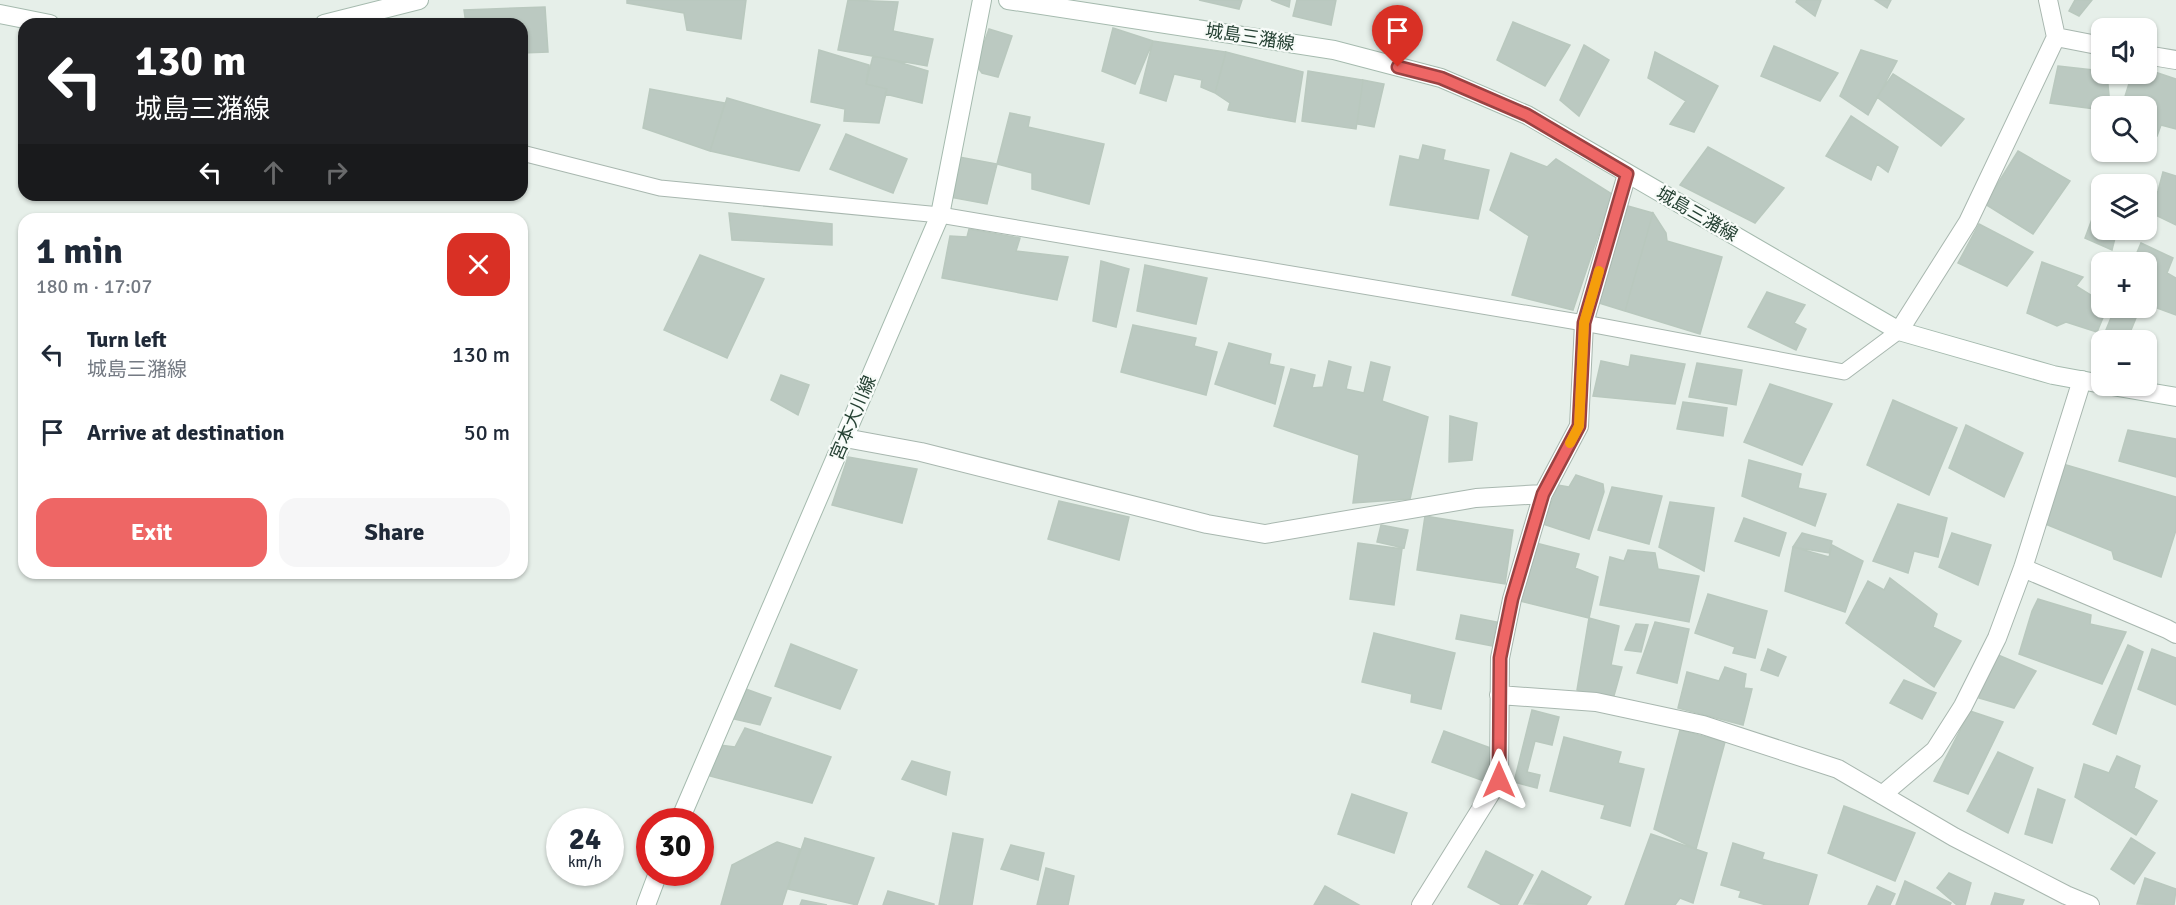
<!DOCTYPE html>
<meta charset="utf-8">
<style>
body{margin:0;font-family:Signika,"Noto Sans JP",sans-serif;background:#f6f6f7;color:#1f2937;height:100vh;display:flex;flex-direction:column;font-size:22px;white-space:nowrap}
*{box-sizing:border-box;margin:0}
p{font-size:20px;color:#747a83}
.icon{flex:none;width:33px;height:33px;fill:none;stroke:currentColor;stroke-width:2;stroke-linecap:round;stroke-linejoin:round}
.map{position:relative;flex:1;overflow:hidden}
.details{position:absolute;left:18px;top:213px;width:510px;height:366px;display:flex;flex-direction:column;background:#fff;border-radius:18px;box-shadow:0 2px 4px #0004}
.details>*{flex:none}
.hud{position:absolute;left:18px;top:18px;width:510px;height:183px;border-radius:18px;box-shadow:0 2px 4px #0004;background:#202124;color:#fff;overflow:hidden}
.buttons{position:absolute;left:2091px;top:18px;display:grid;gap:12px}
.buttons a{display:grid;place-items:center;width:66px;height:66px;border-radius:12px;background:#fff;box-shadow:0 2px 4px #0004;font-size:30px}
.speed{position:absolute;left:546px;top:808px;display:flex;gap:12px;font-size:30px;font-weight:700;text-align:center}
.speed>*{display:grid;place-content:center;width:78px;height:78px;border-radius:50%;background:#fff;box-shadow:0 2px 4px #0004;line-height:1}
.speed small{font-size:15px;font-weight:400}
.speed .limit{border:9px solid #d22;background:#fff;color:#111}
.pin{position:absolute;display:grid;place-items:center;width:51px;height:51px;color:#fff;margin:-62px -26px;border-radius:50% 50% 50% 0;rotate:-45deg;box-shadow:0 0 6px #0007}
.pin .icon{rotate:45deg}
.me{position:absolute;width:66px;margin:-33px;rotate:0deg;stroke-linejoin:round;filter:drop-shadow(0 0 4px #0008)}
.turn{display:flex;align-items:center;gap:21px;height:126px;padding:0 18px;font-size:27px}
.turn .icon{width:78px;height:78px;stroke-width:2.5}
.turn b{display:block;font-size:42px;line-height:51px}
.lanes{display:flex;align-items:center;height:57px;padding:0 18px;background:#0003;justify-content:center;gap:30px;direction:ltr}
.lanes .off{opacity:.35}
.round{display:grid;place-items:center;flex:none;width:63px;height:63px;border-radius:18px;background:#f6f6f7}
.headline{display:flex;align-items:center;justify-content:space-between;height:102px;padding:0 18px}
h1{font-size:36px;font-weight:800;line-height:45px}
.button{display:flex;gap:12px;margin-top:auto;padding:12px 18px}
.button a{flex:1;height:69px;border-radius:18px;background:#ee6665;color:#fff;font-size:24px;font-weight:800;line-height:69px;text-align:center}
.button a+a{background:#f6f6f7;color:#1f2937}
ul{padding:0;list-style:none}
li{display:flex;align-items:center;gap:18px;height:78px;padding:0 18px}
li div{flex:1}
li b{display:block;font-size:22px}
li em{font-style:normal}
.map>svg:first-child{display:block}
.building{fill:#bbc9c1;stroke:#b9c8be;stroke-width:1.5}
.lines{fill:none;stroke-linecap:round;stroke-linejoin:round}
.lane-casing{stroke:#a8b7af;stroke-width:17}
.street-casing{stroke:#a8b7af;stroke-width:20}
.secondary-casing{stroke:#a5baae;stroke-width:20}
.lane{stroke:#fff;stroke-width:15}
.street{stroke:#fff;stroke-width:18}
.secondary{stroke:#fff;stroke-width:18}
.route-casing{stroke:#9b4242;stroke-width:15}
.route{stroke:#ee6665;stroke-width:10}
.slow{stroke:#f59e0b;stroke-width:10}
.labels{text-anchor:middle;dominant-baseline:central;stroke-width:4.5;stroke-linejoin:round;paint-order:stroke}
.street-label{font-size:18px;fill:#254133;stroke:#f7fbf8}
</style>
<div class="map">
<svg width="2176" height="905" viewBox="0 0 2176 905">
<rect width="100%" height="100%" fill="#e6efe9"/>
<!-- building -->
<path class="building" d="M627,0H746L741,39L687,30L684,13L627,3Z
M848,0L898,2L893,31L933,39L927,66L838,50Z
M1199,0H1242L1239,9Z
M1271,0H1290L1289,7Z
M1297,0H1336L1331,25L1293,16Z
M1797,0H1821L1815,16L1796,2Z
M1875,0H1891L1887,8Z
M2075,0H2092L2079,16L2069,11Z
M545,7L548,52L522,53V24H466L464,10Z
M1513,22L1570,45L1545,86L1497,60Z
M1113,28L1153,41L1135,84L1102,71Z
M989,29L1012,36L998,77L982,73L976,65Z
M1153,41L1226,52L1215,93L1201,87L1202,80L1174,74L1166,101L1140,93Z
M1584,45L1609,60L1579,116L1560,100Z
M1774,46L1838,73L1820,101L1761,76Z
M819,50L869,65L866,84L887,89L879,123L844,121L845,109L811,102Z
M1861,50L1897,61L1868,115L1840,96Z
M1226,52L1303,72L1295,122L1228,110L1230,103L1215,93Z
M1655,52L1718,86L1694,132L1670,124L1686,101L1648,78Z
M873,56L892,60L928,71L922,103L885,94L887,89L866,84Z
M2058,66L2102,71V74H2107L2110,106H2102V110L2050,103Z
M2146,69L2176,79V129L2161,125L2157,136L2146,133V106H2122L2132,74H2146Z
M1308,71L1363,80L1356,129L1302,121Z
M1893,74L1964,119L1941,146L1877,97Z
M1363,80L1384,84L1374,127L1357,124Z
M650,89L725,103L710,151L643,128Z
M727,98L820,125L799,171L710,151Z
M1010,113L1030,117L1028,127L1104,144L1089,204L1032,189V173L997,164Z
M1851,116L1898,147L1888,172L1877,164L1871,180L1826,156Z
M846,134L907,159L893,193L830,169Z
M1423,145L1445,150L1443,160L1489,170L1478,219L1390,205L1400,156L1419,160Z
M1708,147L1784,188L1755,223L1680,185Z
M2018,151L2070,181L2033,234L1985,204Z
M1511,153L1547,167L1556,159L1612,194L1573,310L1512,295L1529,236L1490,210Z
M959,157L997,164L987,204L944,196Z
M2163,172L2176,176V225L2149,212L2158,191Z
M2102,192V230H2117L2112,250L2085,238Z
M1628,206L1653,213L1625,311L1599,303Z
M729,213L832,224V245L732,240Z
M1653,213L1666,233L1667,241L1722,257L1700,334L1625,311Z
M1979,224L2033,252L2007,286L1958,263Z
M969,229L1020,238L1016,251L1068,257L1057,300L942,278L950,236L967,237Z
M2141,243L2173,258L2167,273L2176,278V315L2146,304V262H2133Z
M700,255L764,279L727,358L664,330Z
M1101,261L1129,269L1116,327L1093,321Z
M2042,262L2083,277L2076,286L2102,302V308H2107L2097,332L2066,322L2057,326L2027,313Z
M1145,265L1207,278L1196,324L1137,311Z
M1767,292L1805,305L1794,323L1806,329L1796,350L1748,327Z
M2115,308H2140L2127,340H2102V349L2099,347Z
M1133,325L1196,338L1194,346L1217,352L1206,395L1121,372Z
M1229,343L1271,354L1269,364L1284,367L1275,404L1215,384Z
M1631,355L1685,364L1675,404L1593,396L1601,361L1629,367Z
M1329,361L1351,367L1346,389L1364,393L1371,362L1390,367L1382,401L1428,417L1410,499L1353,503L1359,455L1274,426L1291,369L1315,375L1312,388L1323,387Z
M1697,363L1742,370L1736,405L1689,397Z
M781,375L809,385L798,415L771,400Z
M1770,384L1832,404L1802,465L1744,442Z
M1893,400L1957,428L1929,495L1867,465Z
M1683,402L1727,408L1723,436L1677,429Z
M1450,416L1477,423L1472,460L1449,462Z
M1966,425L2023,453L2004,497L1949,468Z
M2128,430L2176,439V477L2119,461Z
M848,457L917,469L902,523L832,505Z
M1749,460L1801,474L1798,488L1826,494L1815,526L1742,496Z
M2056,462L2176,497V530L2161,577L2114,559L2112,551L2038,521Z
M1576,475L1603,484L1604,492L1589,539L1543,524L1558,485L1569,487Z
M1612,487L1662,496L1649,544L1598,530Z
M1059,501L1129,517L1119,560L1048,539Z
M1670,502L1714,508L1704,571L1659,547Z
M1898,504L1947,518L1938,557L1914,551L1908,573L1873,561Z
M1425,516L1513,530L1505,584L1417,570Z
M1744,518L1786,533L1779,556L1735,541Z
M1381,525L1408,530L1404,548L1377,542Z
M1802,533L1832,541L1829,553L1793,547Z
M1952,533L1991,545L1978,585L1939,567Z
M1358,543L1402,549L1394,605L1350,599Z
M1536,543L1579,554L1575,568L1598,577L1589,618L1512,599Z
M1832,545L1863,561L1845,612L1785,591L1793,547L1829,557Z
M1628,550L1655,553L1658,569L1699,576L1689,622L1600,605L1610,557L1624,561Z
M1890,578L1937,614L1933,627L1961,641L1934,687L1846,623L1868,581L1884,590Z
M1708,594L1767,611L1755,658L1733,653L1735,647L1695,633Z
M2038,599L2091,615L2090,624L2126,632L2102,684L2019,654L2032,611Z
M1461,615L1497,622L1493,646L1456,639Z
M1589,618L1619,626L1611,665L1622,667L1613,699L1577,690Z
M1655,622L1689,629L1677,683L1637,673Z
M1636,624L1648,625L1641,652L1625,650Z
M1374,633L1455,653L1441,709L1411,702L1412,694L1362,682Z
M791,644L857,670L840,709L775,686Z
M2128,645L2143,652L2116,734L2093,724Z
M1768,649L1786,657L1778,676L1761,670Z
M2152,649L2176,658V705L2138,689Z
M1991,652L2036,671L2014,708L1979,698Z
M1725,667L1746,674L1744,688L1752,689L1743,725L1678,708L1687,672L1719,681Z
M1904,680L1936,693L1922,719L1890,703Z
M743,688L771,698L760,725L734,719Z
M1532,710L1559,717L1552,745L1535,741L1527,772L1540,775L1537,788L1514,782Z
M1970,711L2003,722L1968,794L1934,781Z
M745,728L831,757L812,803L710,776L713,760L720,745L735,747Z
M1680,730L1725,742L1696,849L1654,829Z
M1444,731L1496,750L1484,781L1432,762Z
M1564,737L1621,752L1618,763L1644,769L1630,826L1601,818L1605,805L1550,791Z
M1998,752L2033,768L2008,833L1967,811Z
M2117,756L2140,766L2134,788L2157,801L2136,835L2075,797L2084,764L2109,773Z
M912,761L950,772L946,795L902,779Z
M2038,789L2065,800L2052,843L2025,834Z
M1352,794L1407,813L1394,853L1338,834Z
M1844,806L1915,833L1895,881L1828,853Z
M953,833L983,839L972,905H939Z
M1651,834L1707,853L1693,903L1680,898L1675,905H1625Z
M805,838L874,858L857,905L788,889Z
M2131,838L2155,853L2134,884L2111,869Z
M777,842L800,849L782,905H721L732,865Z
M1733,843L1764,853L1762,859L1817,875L1808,905H1766L1739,897L1741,891L1721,885Z
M1011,845L1044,853L1038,880L1001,869Z
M1486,851L1533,875L1517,905H1502L1468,887Z
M1046,868L1074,876L1068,905H1037Z
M1542,871L1591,897L1586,905L1524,904Z
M1949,873L1971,883L1965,905H1957L1937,888Z
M2145,878L2176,889L2174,905L2137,904Z
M1905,881L1951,903L1950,905H1896Z
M1325,886L1359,905H1314Z
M1877,886L1895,894L1890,905H1868Z
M888,891L934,904V905H883Z
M1995,893L2024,900L2022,905H1991Z
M802,900L827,905H800Z"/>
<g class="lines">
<defs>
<path id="lane" d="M522,153L660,188L940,215L1584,323L1844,372L1899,331"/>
<path id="street" d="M2048,0L2056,37L2102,46
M2146,55L2176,60
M1899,331L1968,222L2056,37
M845,438L921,452L1207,524L1265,534L1476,498L1543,494
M2023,568L2167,629L2176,634
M1499,695L1596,702L1703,725L1838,769L1954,837L2066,895L2090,905
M1882,795L1935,750L1963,706L1997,638L2023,568L2082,380
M1421,905L1499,780L1500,658L1512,599L1543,494L1579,426L1584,323L1627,174"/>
<path id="secondary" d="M1008,0L1334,50L1441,78L1527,115L1899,331L2053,375L2102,384
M0,14L50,24
M324,24L419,0
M2112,386L2176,397
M679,822L940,215L982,0
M646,905L658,873"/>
</defs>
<!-- lane casing -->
<use href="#lane" class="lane-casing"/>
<!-- street casing -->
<use href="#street" class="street-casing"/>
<!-- secondary casing -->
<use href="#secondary" class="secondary-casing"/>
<!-- lane -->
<use href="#lane" class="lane"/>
<!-- street -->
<use href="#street" class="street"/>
<!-- secondary -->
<use href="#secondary" class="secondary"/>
</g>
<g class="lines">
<defs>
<path id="route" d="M1398,67L1441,78L1527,115L1627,174L1584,323L1579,426L1543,494L1512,599L1500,658L1499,780"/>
</defs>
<!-- route casing -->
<use href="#route" class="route-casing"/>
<!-- route -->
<use href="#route" class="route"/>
<!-- slow -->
<path class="slow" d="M1570,443L1579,426L1584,323L1599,271"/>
</g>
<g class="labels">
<!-- street labels -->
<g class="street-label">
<text transform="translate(1250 37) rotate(9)">城島三潴線</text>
<text transform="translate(1697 214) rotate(30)">城島三潴線</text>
<text transform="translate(853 418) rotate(-67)">宮本大川線</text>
</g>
</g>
</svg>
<div class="buttons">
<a><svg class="icon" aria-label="sound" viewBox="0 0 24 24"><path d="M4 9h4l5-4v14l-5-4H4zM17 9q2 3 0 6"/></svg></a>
<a><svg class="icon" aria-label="search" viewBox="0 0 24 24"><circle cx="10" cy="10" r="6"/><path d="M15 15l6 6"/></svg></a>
<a><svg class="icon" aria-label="layers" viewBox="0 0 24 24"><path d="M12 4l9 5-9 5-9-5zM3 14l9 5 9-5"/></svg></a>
<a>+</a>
<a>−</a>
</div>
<div class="speed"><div>24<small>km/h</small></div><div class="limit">30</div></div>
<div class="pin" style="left:1398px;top:67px;background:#d93025"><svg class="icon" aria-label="arrive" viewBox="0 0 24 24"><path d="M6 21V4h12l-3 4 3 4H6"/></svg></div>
<svg class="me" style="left:1499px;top:780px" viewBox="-20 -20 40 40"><path d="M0-17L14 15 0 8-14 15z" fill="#ee6665" stroke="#fff" stroke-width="4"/></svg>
<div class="hud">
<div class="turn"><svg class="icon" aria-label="left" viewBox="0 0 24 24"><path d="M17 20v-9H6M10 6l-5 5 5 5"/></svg><div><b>130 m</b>城島三潴線</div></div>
<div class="lanes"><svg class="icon" aria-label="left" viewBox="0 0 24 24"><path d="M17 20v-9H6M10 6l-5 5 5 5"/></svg><svg class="icon off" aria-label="ahead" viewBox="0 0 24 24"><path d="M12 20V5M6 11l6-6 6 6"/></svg><svg class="icon off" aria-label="right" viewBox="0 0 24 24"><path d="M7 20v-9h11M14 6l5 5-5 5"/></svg></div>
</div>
<section class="details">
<div class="headline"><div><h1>1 min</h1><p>180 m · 17:07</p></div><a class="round" style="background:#d93025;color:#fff"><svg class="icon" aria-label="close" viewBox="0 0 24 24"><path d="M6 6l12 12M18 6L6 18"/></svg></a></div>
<ul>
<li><svg class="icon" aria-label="left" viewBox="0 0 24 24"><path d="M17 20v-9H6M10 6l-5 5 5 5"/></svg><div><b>Turn left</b><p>城島三潴線</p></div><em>130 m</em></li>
<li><svg class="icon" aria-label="arrive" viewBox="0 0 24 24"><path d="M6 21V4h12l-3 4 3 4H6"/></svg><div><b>Arrive at destination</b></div><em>50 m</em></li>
</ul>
<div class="button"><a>Exit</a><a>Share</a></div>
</section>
</div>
